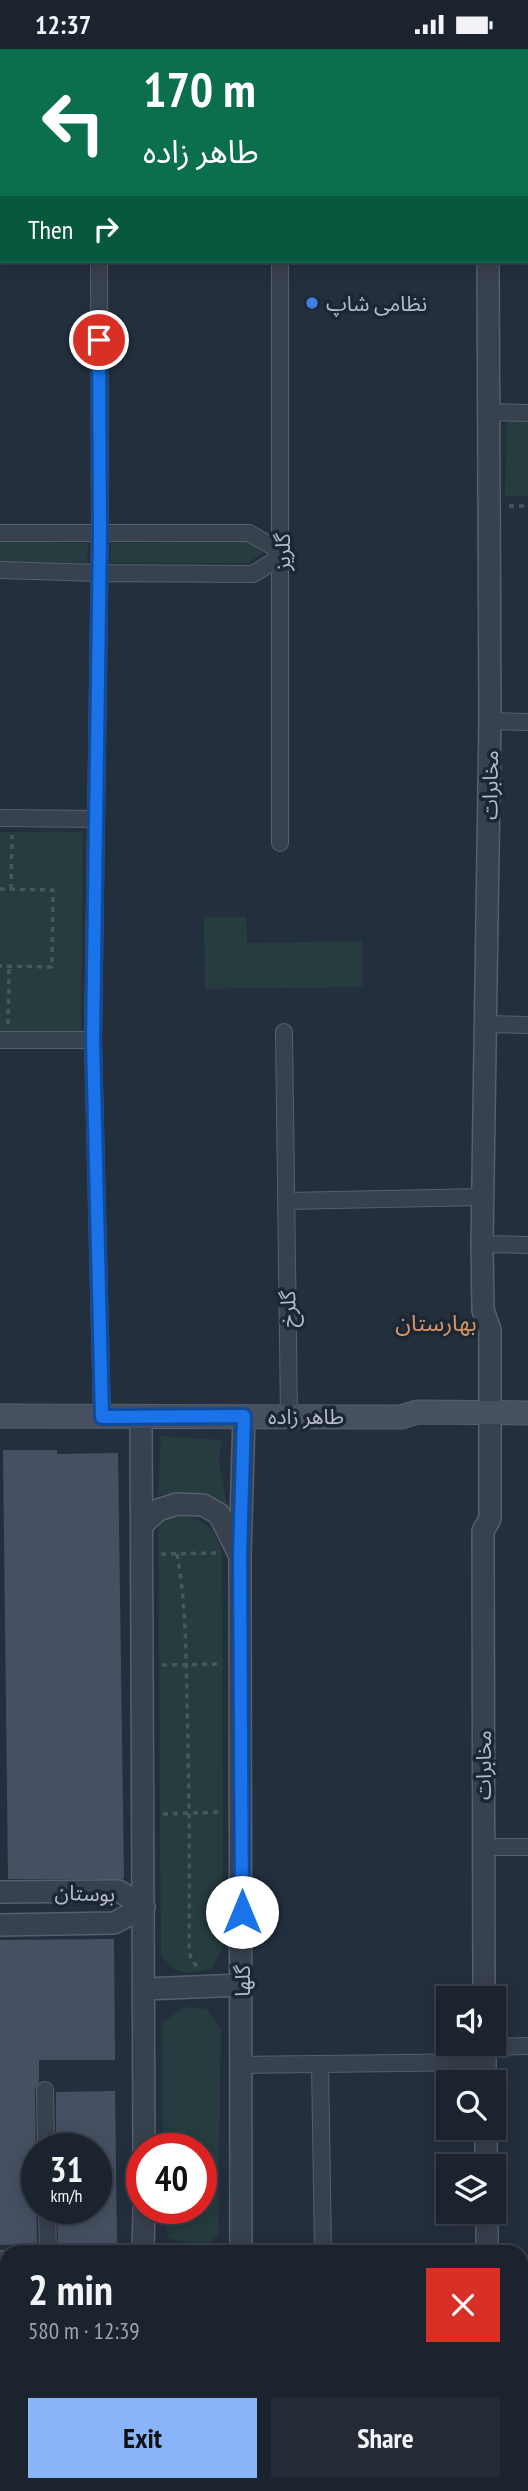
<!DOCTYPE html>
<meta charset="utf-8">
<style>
body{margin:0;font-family:"PT Sans Narrow","Noto Sans Arabic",sans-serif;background:#242b36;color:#f1f3f6;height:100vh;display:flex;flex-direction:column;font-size:26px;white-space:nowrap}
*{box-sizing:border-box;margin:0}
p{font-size:23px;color:#a0a4aa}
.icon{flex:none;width:38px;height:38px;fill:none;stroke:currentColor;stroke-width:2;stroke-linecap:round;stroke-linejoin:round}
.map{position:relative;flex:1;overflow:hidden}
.sheet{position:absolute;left:0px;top:2196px;width:528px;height:247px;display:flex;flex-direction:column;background:#1b232e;border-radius:21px 21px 0 0;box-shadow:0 4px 18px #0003,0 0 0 2px #39404a}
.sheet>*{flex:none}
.guide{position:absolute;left:0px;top:0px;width:528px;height:214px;box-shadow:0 4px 18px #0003,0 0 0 2px #39404a;background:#0b6e4f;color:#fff;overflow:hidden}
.fabs{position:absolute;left:436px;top:1937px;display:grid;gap:14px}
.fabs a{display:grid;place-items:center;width:70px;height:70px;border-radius:0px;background:#1b232e;box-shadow:0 4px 18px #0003,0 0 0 2px #39404a;font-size:35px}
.speed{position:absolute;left:21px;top:2084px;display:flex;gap:14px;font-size:35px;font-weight:700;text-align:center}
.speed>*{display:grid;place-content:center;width:91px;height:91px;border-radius:50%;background:#1b232e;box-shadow:0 4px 18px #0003,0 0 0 2px #39404a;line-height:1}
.speed small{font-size:18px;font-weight:400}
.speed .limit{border:10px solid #d22;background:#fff;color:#111}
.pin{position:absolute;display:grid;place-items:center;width:60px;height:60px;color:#fff;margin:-30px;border:4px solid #fff;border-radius:50%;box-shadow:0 2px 7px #0007}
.me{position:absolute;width:77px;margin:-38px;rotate:0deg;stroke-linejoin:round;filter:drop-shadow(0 0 5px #0008)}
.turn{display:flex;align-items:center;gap:24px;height:147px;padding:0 28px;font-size:32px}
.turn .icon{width:91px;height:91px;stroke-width:2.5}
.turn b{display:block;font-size:49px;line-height:60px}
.then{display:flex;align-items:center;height:66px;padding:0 28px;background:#0003;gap:14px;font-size:26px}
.round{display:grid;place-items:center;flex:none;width:74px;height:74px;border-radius:0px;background:#242b36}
.overview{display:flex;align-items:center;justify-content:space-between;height:119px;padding:0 28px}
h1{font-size:42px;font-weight:600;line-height:52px}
.cta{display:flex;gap:14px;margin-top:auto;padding:14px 28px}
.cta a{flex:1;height:80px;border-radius:0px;background:#8ab4f8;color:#111;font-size:28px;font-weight:600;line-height:80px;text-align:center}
.cta a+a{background:#242b36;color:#f1f3f6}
.status{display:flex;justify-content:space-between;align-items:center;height:49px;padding:0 35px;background:#1b232e;direction:ltr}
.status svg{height:19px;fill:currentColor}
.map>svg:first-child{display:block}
.green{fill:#263c3f}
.building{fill:#455162}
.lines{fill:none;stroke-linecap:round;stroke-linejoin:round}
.minor-casing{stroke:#565f6c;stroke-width:18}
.tertiary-casing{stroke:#565f6c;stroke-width:24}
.secondary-casing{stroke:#565f6c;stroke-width:25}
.path{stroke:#44595c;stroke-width:3.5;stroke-dasharray:5 5;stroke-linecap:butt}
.minor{stroke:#38414e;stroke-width:16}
.tertiary{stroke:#38414e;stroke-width:21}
.secondary{stroke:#465061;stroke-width:23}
.route-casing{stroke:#114b97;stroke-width:18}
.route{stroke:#1a73e8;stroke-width:12}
.shop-dot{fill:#3f7fe0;stroke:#1d2633;stroke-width:2.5}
.labels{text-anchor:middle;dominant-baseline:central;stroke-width:7;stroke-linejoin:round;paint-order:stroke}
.poi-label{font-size:21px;fill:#b4bcc9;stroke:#1d2633;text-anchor:start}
.street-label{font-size:21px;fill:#b4bcc9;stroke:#1d2633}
.neighbourhood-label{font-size:23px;fill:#d59563;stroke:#1d2633}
</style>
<div class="status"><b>12:37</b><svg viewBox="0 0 49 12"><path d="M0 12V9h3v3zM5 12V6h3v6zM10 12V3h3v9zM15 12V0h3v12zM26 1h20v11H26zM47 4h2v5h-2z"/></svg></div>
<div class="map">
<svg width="528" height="2442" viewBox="0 0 528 2442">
<rect width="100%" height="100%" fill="#242f3e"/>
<!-- green -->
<path class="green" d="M507,370L528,371V447H505Z
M0,492L88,494L87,514L0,513Z
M246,492L263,503L249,514H110L111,494Z
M0,783H83L81,983L0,982Z
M204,868H246L247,894L362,892L363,938L205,940Z
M161,1387L222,1391L219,1411L227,1456C199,1440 189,1442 158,1447Z
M178,1466C206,1470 214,1478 222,1504L223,1899L211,1920C186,1925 176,1928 161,1905L158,1472Z
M185,1958L206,1960L221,1979L218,2185L206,2196L169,2190L164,2171V2160H201V2100H163L162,1974Z"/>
<!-- building -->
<path class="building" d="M3,1401H57V1405L118,1404L124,1830H8Z
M114,1890L115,2011H39V2033L35,2041L37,2195L0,2196V1891Z
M115,2042L117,2195H58L57,2160H96V2100H56V2043Z"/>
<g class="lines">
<defs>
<path id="minor" d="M254,2V0
M99,212L100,485L93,991L102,1368
M489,363L528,364
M0,484H249L282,503
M0,521L99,524L253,525L282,507
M490,672L528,673
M0,769L94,770
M280,794V212
M487,975L528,976
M284,983L289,1367
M0,991H93
M286,1152L483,1148
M482,1195L528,1196
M483,1798H528
M485,1998L528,1997
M320,2015L323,2203
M242,2016L485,2013
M45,2041L46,2100
M47,2160L48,2203
M522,2385H528"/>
<path id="tertiary" d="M489,2V0
M141,1368L144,2100
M142,1476L158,1461L177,1455L203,1456L219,1465L239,1505
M0,1843L119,1842L144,1858L114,1874L0,1876
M144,1940L242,1936
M484,1950L483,1482L490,1470V1281L483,1261L482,1195L490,672L488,212
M485,1995V2034
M486,2079V2118
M487,2163V2203
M143,2203L144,2160
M241,2203L240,1507L244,1367
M0,2213H7
M0,2238H7
M143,2436V2442
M239,2442V2436
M490,2442V2436"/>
<path id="secondary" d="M0,96H2
M527,101H528
M0,1367L401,1368L417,1363L528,1364"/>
</defs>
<!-- minor casing -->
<use href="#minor" class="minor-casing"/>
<!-- tertiary casing -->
<use href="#tertiary" class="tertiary-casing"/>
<!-- secondary casing -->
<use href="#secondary" class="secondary-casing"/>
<!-- path -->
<path class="path" d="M509,457H528
M0,840L53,841L52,918L0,917
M11,840L12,786
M8,975L9,917
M161,1505L216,1504
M177,1505C186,1554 186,1605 187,1655C189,1737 190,1820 189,1902L192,1912L199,1919
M162,1616L221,1615
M163,1765L222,1763"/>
<!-- minor -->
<use href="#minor" class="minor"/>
<!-- tertiary -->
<use href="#tertiary" class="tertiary"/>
<!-- secondary -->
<use href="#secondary" class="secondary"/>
</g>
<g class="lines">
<defs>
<path id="route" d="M99,291L100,485L93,991L102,1368L244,1367L240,1507L242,1863"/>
</defs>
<!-- route casing -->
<use href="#route" class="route-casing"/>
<!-- route -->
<use href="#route" class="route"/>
</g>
<!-- markers -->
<circle class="shop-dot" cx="312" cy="254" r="7"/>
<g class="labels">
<!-- poi labels -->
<g class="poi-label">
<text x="326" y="254">نظامی شاپ</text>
</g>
<!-- street labels -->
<g class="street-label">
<text transform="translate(282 503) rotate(-90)">گلریز</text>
<text transform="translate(490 736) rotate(-89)">مخابرات</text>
<text transform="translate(288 1260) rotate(-91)">گلرخ</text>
<text x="306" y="1367">طاهر زاده</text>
<text transform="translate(483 1716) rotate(-90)">مخابرات</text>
<text transform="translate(85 1844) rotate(2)">بوستان</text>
<text transform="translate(242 1932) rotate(-90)">گلها</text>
</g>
<!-- neighbourhood labels -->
<g class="neighbourhood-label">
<text x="436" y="1273">بهارستان</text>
</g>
</g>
</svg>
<div class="fabs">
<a><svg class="icon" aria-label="sound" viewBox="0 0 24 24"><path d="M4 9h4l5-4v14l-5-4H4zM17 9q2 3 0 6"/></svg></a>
<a><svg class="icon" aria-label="search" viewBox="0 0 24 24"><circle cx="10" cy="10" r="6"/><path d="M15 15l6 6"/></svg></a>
<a><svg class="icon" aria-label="layers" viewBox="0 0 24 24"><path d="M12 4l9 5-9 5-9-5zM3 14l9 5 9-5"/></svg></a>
</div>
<div class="speed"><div>31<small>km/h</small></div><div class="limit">40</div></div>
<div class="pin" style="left:99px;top:291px;background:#d93025"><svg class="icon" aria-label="arrive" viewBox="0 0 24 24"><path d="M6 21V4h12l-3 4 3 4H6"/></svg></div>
<svg class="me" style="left:242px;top:1863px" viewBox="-20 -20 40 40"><circle r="19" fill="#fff"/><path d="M0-13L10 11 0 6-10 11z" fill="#1a73e8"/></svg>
<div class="guide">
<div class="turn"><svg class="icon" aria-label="left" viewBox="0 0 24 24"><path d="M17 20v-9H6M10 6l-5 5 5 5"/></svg><div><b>170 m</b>طاهر زاده</div></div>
<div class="then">Then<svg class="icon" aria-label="right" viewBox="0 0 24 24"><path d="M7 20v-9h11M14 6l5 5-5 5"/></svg></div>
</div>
<section class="sheet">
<div class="overview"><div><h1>2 min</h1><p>580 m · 12:39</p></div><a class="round" style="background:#d93025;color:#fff"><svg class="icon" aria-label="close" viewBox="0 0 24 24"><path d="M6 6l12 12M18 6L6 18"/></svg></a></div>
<div class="cta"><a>Exit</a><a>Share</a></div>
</section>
</div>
